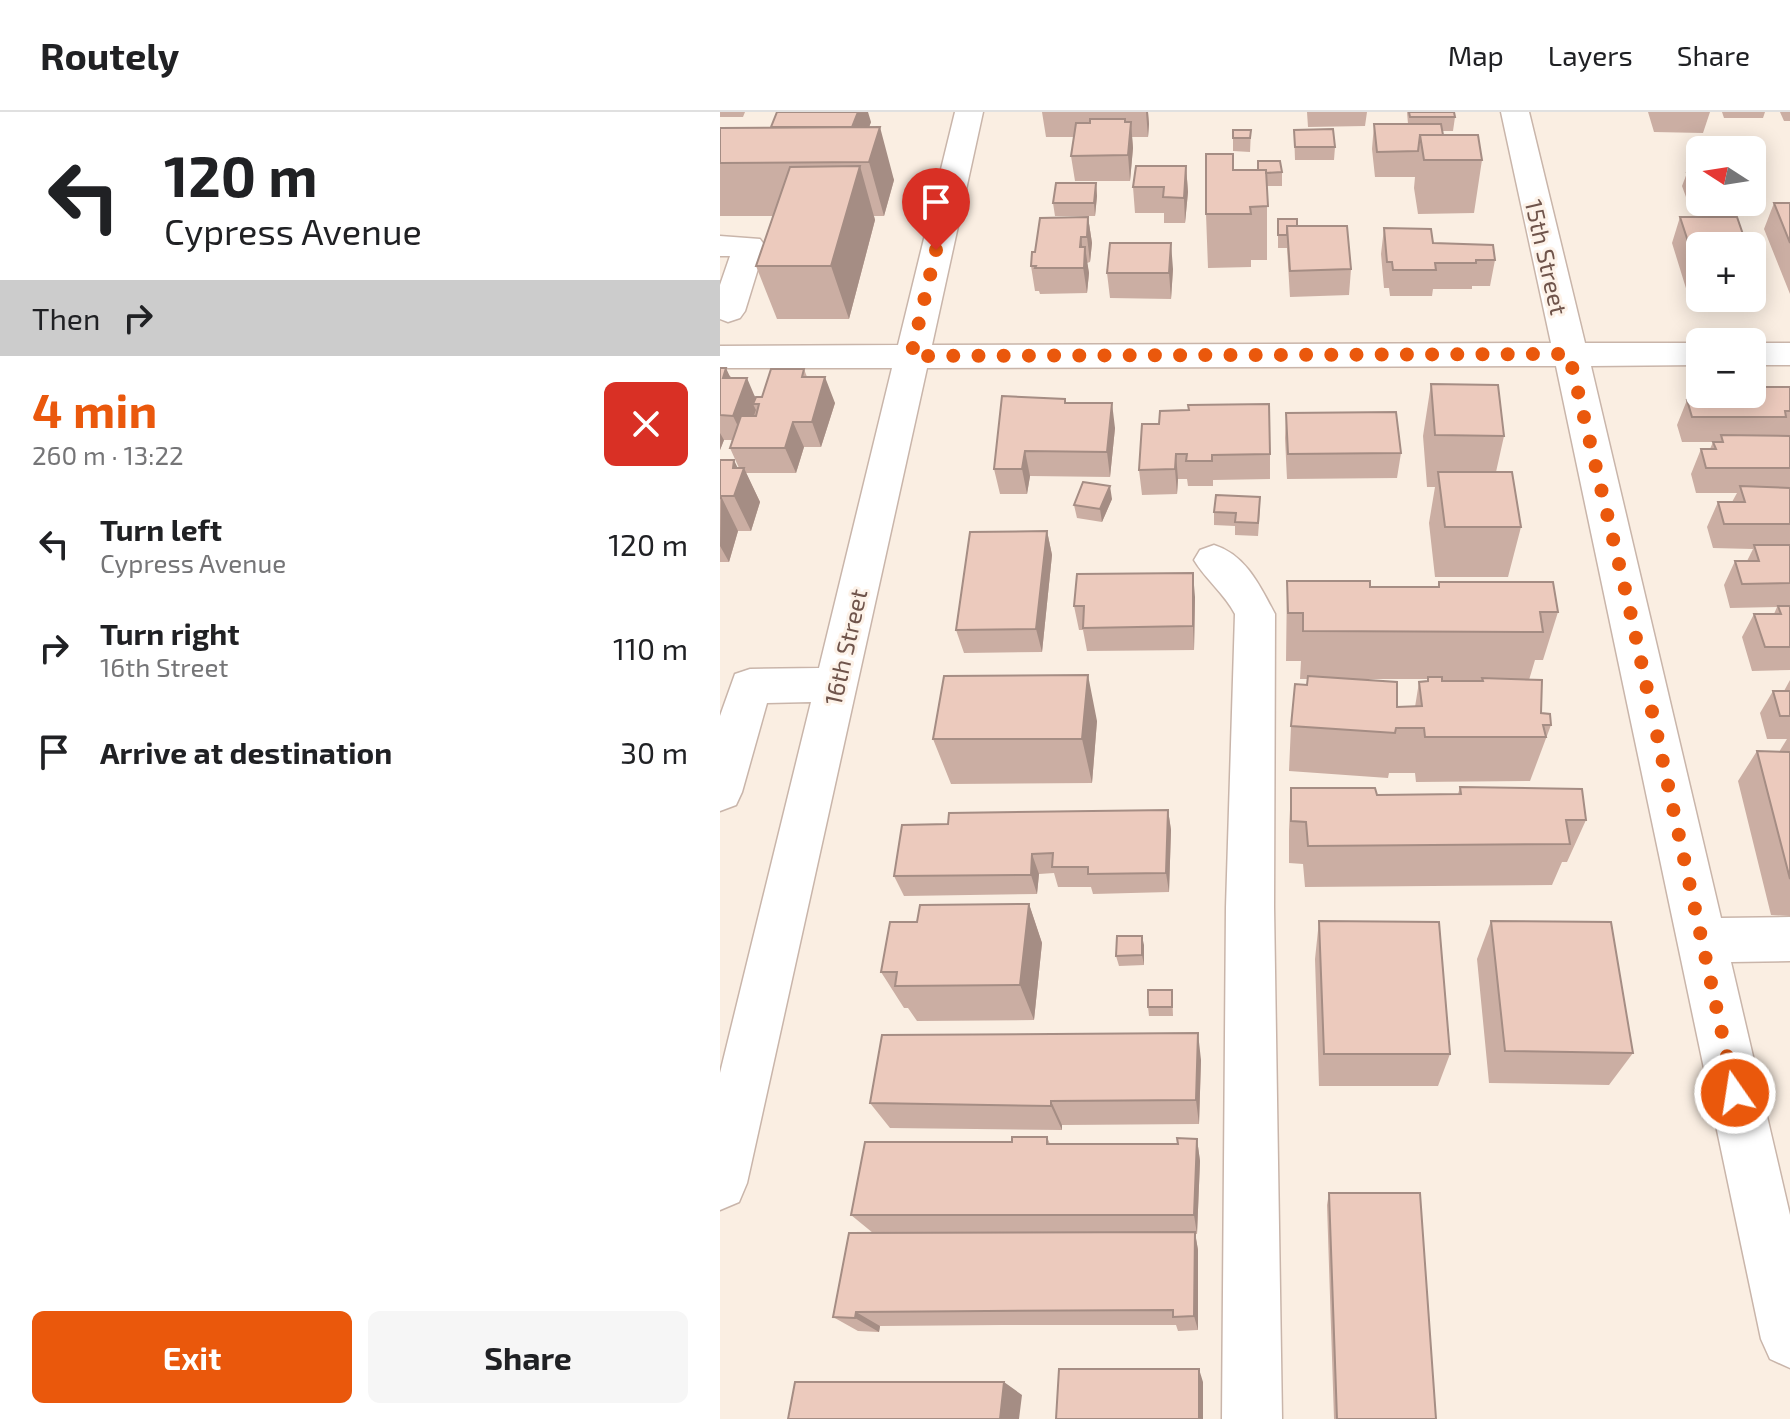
<!DOCTYPE html>
<meta charset="utf-8">
<style>
body{margin:0;font-family:"Exo 2",sans-serif;background:#f6f6f6;color:#202124;height:100vh;display:flex;flex-direction:column;font-size:30px;white-space:nowrap}
*{box-sizing:border-box;margin:0}
p{font-size:26px;color:#757577}
.icon{flex:none;width:44px;height:44px;fill:none;stroke:currentColor;stroke-width:2;stroke-linecap:round;stroke-linejoin:round}
.map{position:relative;flex:1;overflow:hidden}
.drawer{display:flex;flex-direction:column;background:#fff;width:720px}
.drawer>*{flex:none}
.banner{background:#fff;color:#202124;overflow:hidden}
.needle{width:52px;rotate:282deg}
.tools{position:absolute;left:966px;top:24px;display:grid;gap:16px}
.tools a{display:grid;place-items:center;width:80px;height:80px;border-radius:12px;background:#fff;box-shadow:0 4px 20px #0003;font-size:40px}
.pin{position:absolute;display:grid;place-items:center;width:68px;height:68px;color:#fff;margin:-82px -34px;border-radius:50% 50% 50% 0;rotate:-45deg;box-shadow:0 0 8px #0007}
.pin .icon{rotate:45deg}
.me{position:absolute;width:88px;margin:-44px;rotate:347deg;stroke-linejoin:round;filter:drop-shadow(0 0 6px #0008)}
.turn{display:flex;align-items:center;gap:28px;height:168px;padding:0 32px;font-size:36px}
.turn .icon{width:104px;height:104px;stroke-width:2.5}
.turn b{display:block;font-size:56px;line-height:68px}
.then{display:flex;align-items:center;height:76px;padding:0 32px;background:#0003;gap:16px;font-size:30px}
.round{display:grid;place-items:center;flex:none;width:84px;height:84px;border-radius:12px;background:#f6f6f6}
.headline{display:flex;align-items:center;justify-content:space-between;height:136px;padding:0 32px}
h1{font-size:48px;font-weight:700;line-height:60px;color:#ea580c}
.primary-button{display:flex;gap:16px;margin-top:auto;padding:16px 32px}
.primary-button a{flex:1;height:92px;border-radius:12px;background:#ea580c;color:#fff;font-size:32px;font-weight:700;line-height:92px;text-align:center}
.primary-button a+a{background:#f6f6f6;color:#202124}
ul{padding:0;list-style:none}
li{display:flex;align-items:center;gap:24px;height:104px;padding:0 32px}
li div{flex:1}
li b{display:block;font-size:30px}
li em{font-style:normal}
header{display:flex;align-items:center;gap:48px;box-sizing:border-box;height:112px;padding:0 40px;background:#fff;border-bottom:2px solid #e0e0e0}
header strong{font-size:38px}
nav{display:flex;gap:44px;margin-inline-start:auto;font-size:28px}
main{display:flex;flex:1;min-height:0}
.map>svg:first-child{display:block}
.lines{fill:none;stroke-linecap:round;stroke-linejoin:round}
.minor-casing{stroke:#c9b5aa;stroke-width:3}
.minor{fill:#fff;fill-rule:evenodd}
.wall{fill:#cbaea3;fill-rule:evenodd}
.shaded-wall{fill:#a58d84}
.building{fill:#eccabd;stroke:#a58d84;stroke-width:2}
.route{stroke:#ea580c;stroke-width:14;stroke-dasharray:0 25.2}
.labels{text-anchor:middle;dominant-baseline:central;stroke-width:6;stroke-linejoin:round;paint-order:stroke}
.street-label{font-size:24px;fill:#6f544b;stroke:#fdf2e8}
</style>
<header>
<strong>Routely</strong>
<nav><a>Map</a><a>Layers</a><a>Share</a></nav>
</header>
<main>
<section class="drawer">
<div class="banner">
<div class="turn"><svg class="icon" aria-label="left" viewBox="0 0 24 24"><path d="M17 20v-9H6M10 6l-5 5 5 5"/></svg><div><b>120 m</b>Cypress Avenue</div></div>
<div class="then">Then<svg class="icon" aria-label="right" viewBox="0 0 24 24"><path d="M7 20v-9h11M14 6l5 5-5 5"/></svg></div>
</div>
<div class="headline"><div><h1>4 min</h1><p>260 m · 13:22</p></div><a class="round" style="background:#d93025;color:#fff"><svg class="icon" aria-label="close" viewBox="0 0 24 24"><path d="M6 6l12 12M18 6L6 18"/></svg></a></div>
<ul>
<li><svg class="icon" aria-label="left" viewBox="0 0 24 24"><path d="M17 20v-9H6M10 6l-5 5 5 5"/></svg><div><b>Turn left</b><p>Cypress Avenue</p></div><em>120 m</em></li>
<li><svg class="icon" aria-label="right" viewBox="0 0 24 24"><path d="M7 20v-9h11M14 6l5 5-5 5"/></svg><div><b>Turn right</b><p>16th Street</p></div><em>110 m</em></li>
<li><svg class="icon" aria-label="arrive" viewBox="0 0 24 24"><path d="M6 21V4h12l-3 4 3 4H6"/></svg><div><b>Arrive at destination</b></div><em>30 m</em></li>
</ul>
<div class="primary-button"><a>Exit</a><a>Share</a></div>
</section>
<div class="map">
<svg width="1070" height="1307" viewBox="0 0 1070 1307">
<rect width="100%" height="100%" fill="#faeee2"/>
<g class="lines">
<defs>
<path id="minor" d="M235,0H263L212,233L831,231L781,0H809L865,231H980V253L871,254L1001,806L1070,805V849L1011,850L1070,1103V1256L1050,1247L1041,1227L836,254L207,256L27,1071L19,1090L0,1098V961L91,590L47,591L22,680L16,693L0,699V604L15,562L30,557L99,556L172,256H0V234L178,233Z
M0,124L40,127L45,134L25,199L20,206L8,210L0,207V173L10,144H0Z
M1032,231H1070V253H1032Z
M494,433C526,443 540,474 555,502L554,795L562,1307H502L506,795L515,502C504,481 486,468 474,448L480,438Z"/>
</defs>
<!-- minor casing -->
<use href="#minor" class="minor-casing"/>
<!-- minor -->
<use href="#minor" class="minor"/>
</g>
<!-- wall -->
<path class="wall" d="M0,0H25L23,5H0Z
M322,0H428L429,12L428,25H412L413,36L410,69H355L351,44L354,25H326Z
M587,0H647L645,14L588,15Z
M687,0H734L735,5L733,19H723V23L762,48L754,101L698,102L694,76L695,65H655L652,37L654,12H688Z
M928,0H990L983,21L934,20Z
M1002,0H1045L1043,6H1004Z
M1060,0H1070V9H1064Z
M151,10L149,15L174,68L164,104H154L155,108L129,207H57L36,154L53,104H0V16L51,15Z
M513,18H531L530,40L513,39Z
M574,18L615,35L614,48H575Z
M466,54L468,80L465,111H444V101H415L413,75Z
M513,58L562,60V74H547V148H531V155L488,156L486,102Z
M980,60V90H1029L1027,95L970,96L962,74L967,61Z
M376,71L377,84L375,104H335L333,91Z
M1054,91H1070V182L1044,117Z
M368,105L372,131L370,150L367,151L369,161L367,181L320,182L319,179H315L311,154L315,140Z
M960,105L980,134V186H1027H969L952,131Z
M558,107L577,114L631,157L629,183L570,185L567,136H558Z
M664,116L713,131L775,148L770,174H752V177H713L712,184H670L669,176H664L661,142Z
M1032,147L1037,161L1032,173Z
M453,157L451,187L390,186L387,161Z
M0,256L36,285H42L84,257L87,265L115,291L101,335H84L76,361H26L40,390L31,419H18L9,450H0V348L19,356L10,336L12,328H4L0,338Z
M711,272L784,324L776,360L801,415L788,465H715L709,411L715,375H707L703,324Z
M1070,275V558L1032,559L1022,525L1034,502H1054L1057,495L1010,496L1004,473L1015,449H1027L1033,437L993,436L987,415L998,390H1012L1017,381H976L971,362L981,337H990L993,330H962L957,313L967,288H981L983,282H1032Z
M345,287L346,291L395,316L390,365L310,364L307,382H280L274,357Z
M566,301L681,341L677,366L567,367L565,326Z
M422,312L550,342V367L493,368V374H468L467,367H458L457,382L422,383L419,358Z
M392,387L382,410L357,406L354,393Z
M540,398L538,424L515,423V414L494,413V400Z
M327,419L332,443L322,540L244,541L236,518Z
M567,469L650,475H718L719,470L838,500L823,548H815L809,568L821,601L831,613L810,669L696,670L695,661H669L668,666L569,659L571,614L587,573V567H580L581,549H566ZM631,567H707V569L699,570L695,595H677ZM722,568H762L722,569Z
M475,485L474,538L367,539L363,518H359L354,494Z
M1070,568V804L1051,803L1018,669L1037,639L1059,640L1067,627H1047L1040,601L1053,579H1064Z
M377,609L372,671L231,672L213,627Z
M740,675L866,708L847,750H842L832,773L585,775L583,752L569,751V719L571,676L657,683L738,682Z
M448,698L451,718L449,780L373,782L371,775H338L334,761L319,762L317,782L184,784L174,764L228,712Z
M309,792L322,831L314,908L197,909L188,896H184L161,860Z
M599,809L730,942L718,974H599L595,847Z
M771,809L913,941L889,973L769,971L757,847Z
M424,833V853L399,854L396,844Z
M452,878L453,904H429L428,895Z
M481,948L479,1012L342,1013V1018L170,1016L150,991Z
M327,1025L330,1032H458L477,1027L480,1049L477,1122H475L478,1138V1218L458,1219L456,1213H282L160,1214L159,1220L138,1219L113,1205L153,1121L131,1103L292,1030Z
M609,1081L716,1307H614L607,1093Z"/>
<!-- shaded-wall -->
<path class="shaded-wall" d="M138,0H148L151,10L139,43L132,17Z
M426,0H428L429,12L428,25Z
M411,10L413,36L410,69L408,43Z
M160,15L174,68L164,104L149,50Z
M140,54L155,108L129,207L111,154Z
M466,54L468,80L465,111L464,86Z
M376,71L377,84L375,104L374,91Z
M368,105L372,131L370,150L367,125Z
M361,125L364,150L365,135L369,161L367,181L360,135Z
M451,131L453,157L451,187L449,161Z
M6,256L18,282L3,266Z
M105,265L115,291L101,335L92,310Z
M27,266L38,292H33L36,298L25,329L13,304Z
M392,291L395,316L390,365L387,340Z
M73,310L84,335L76,361L65,336Z
M0,321L4,328L0,338Z
M305,339L310,364L307,382L302,357Z
M456,342L458,367L457,382L455,357Z
M14,348L21,363L24,356L40,390L31,419L14,384L13,356Z
M390,374L392,387L382,410L380,397Z
M1,384L18,419L9,450L0,434Z
M327,419L332,443L322,540L316,517Z
M473,461L475,485L474,538L473,514Z
M368,563L377,609L372,671L362,627Z
M448,698L451,718L449,780L446,761Z
M312,742L319,762L317,782L311,763Z
M309,792L322,831L314,908L300,873Z
M422,824L424,833V853L422,843Z
M478,921L481,948L479,1012L476,988Z
M331,989L342,1013V1018L331,994Z
M477,1027L480,1049L477,1122L474,1103Z
M475,1120L478,1138V1218L474,1204Z
M136,1200L160,1214L159,1220L135,1206Z
M479,1257L483,1270V1307H479Z
M284,1270L302,1283L299,1307H280Z"/>
<!-- building -->
<path class="building" d="M57,0H138L132,15H51Z
M689,0H734L735,5H690Z
M370,7H405V10H411L408,43L351,44L356,11H370Z
M654,12H721L723,23H700L698,39L657,40Z
M160,15L149,50L0,51V16Z
M613,17L615,35H575L574,18Z
M513,18H531L530,26H513Z
M700,23H758L762,48H704Z
M486,42H513V58H546L548,94L530,95L531,102H486Z
M538,49H560L562,60L546,61V58H538Z
M140,54L111,154H36L70,55Z
M416,54H466L464,86L443,85L444,75H413Z
M980,60V82H974L967,61Z
M336,71H376L374,91H333Z
M1054,91H1070V131Z
M368,105L367,125H361L360,135H365L364,156H315L316,154H311L312,140H315L320,106Z
M960,105H1017L1027,134H980V160H978Z
M558,107H577V114H567V123H558Z
M567,114H627L631,157L570,159Z
M664,116L711,117L713,131L773,133L775,148H756V151H715L716,158H673L672,150H667Z
M390,131H451L449,161H387Z
M1032,147L1037,161H1032Z
M0,256H6L3,266H27L13,304L0,303Z
M51,257H84L82,265H105L92,310H73L65,336H10L21,304H36L39,292H33L36,285H42Z
M711,272L778,273L784,324L715,323Z
M1032,275H1070V299H1065L1066,305H972L967,288H990L988,282H1032Z
M282,284L345,287V291H392L387,340L305,339L302,357H274Z
M549,292L550,342L492,343V349H466L467,342H456L455,357L419,358L422,312H439L440,299L469,298L468,293Z
M676,300L681,341L568,342L566,301Z
M1001,323L1070,324V356H986L981,337H996L993,330H1003Z
M0,348H14L13,356H24L14,384H1L0,387Z
M718,360H792L801,415H725Z
M363,370L390,374L380,397L354,393Z
M1020,374L1070,376V412H1004L998,390H1025Z
M496,383L540,385L538,411L515,410L516,401L494,400Z
M327,419L316,517L236,518L250,420Z
M1034,433H1070V471L1022,472L1015,449H1039Z
M473,461V514L363,516L364,494H354L357,462Z
M567,469H650V475H719V470H833L838,500H820L823,520L583,519V501H568Z
M1058,494H1070V535H1045L1034,502H1061Z
M368,563L362,627H213L224,564Z
M588,564L677,570V595L702,594L699,570L708,569V565H722V569H763L762,566L822,568L821,601L830,602L831,613H823L826,625H705L704,616H676L675,621L571,614L575,572L587,573Z
M1053,579H1070V604H1060Z
M1037,639L1070,640V767Z
M740,675L862,677L866,708H846L850,732L588,734L586,710L571,709V676H655L657,683L741,682Z
M448,698L446,761L368,762V755H332L333,741L312,742L311,763L174,764L182,713L228,712L229,701Z
M309,792L300,873L175,874L177,860H161L170,810H197L200,793Z
M599,809L719,810L730,942H604Z
M771,809L891,810L913,941L785,939Z
M397,824H422V843L396,844Z
M428,878H452V895H428Z
M478,921L476,988L331,989V994L150,991L162,923Z
M292,1025H327V1032H458L457,1026L477,1027L474,1103H131L145,1030H292Z
M609,1081H700L716,1307H617Z
M475,1120L474,1204L453,1205V1198L267,1199L136,1200L135,1206L113,1205L129,1121Z
M339,1257H479V1307H336Z
M75,1270H284L280,1307H68Z"/>
<g class="lines">
<!-- route -->
<path class="route" d="M216,138L191,244L849,242L909,494L1015,981"/>
</g>
<g class="labels">
<!-- street labels -->
<g class="street-label">
<text transform="translate(827 145) rotate(77)">15th Street</text>
<text transform="translate(125 535) rotate(-77)">16th Street</text>
</g>
</g>
</svg>
<div class="tools">
<a><svg class="needle" viewBox="-14 -14 28 28"><path d="M0-13l5 13h-10z" fill="#e53935"/><path d="M0 13l5-13h-10z" fill="#757577"/></svg></a>
<a>+</a>
<a>−</a>
</div>
<div class="pin" style="left:216px;top:138px;background:#d93025"><svg class="icon" aria-label="arrive" viewBox="0 0 24 24"><path d="M6 21V4h12l-3 4 3 4H6"/></svg></div>
<svg class="me" style="left:1015px;top:981px" viewBox="-20 -20 40 40"><circle r="17" fill="#ea580c" stroke="#fff" stroke-width="3"/><path d="M0-11L8 9 0 5-8 9z" fill="#fff"/></svg>
</div>
</main>
